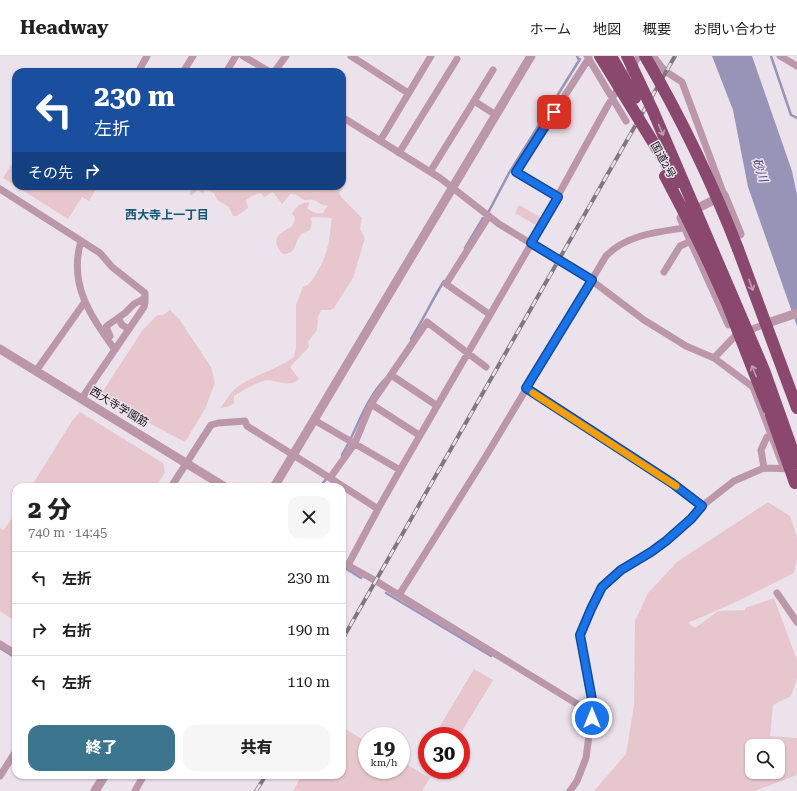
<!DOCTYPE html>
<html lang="ja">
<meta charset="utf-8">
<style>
body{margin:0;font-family:"Roboto Serif","Noto Sans JP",serif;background:#f6f6f6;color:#222;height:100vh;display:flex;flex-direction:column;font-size:15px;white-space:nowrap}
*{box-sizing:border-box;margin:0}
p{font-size:13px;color:#767676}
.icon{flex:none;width:22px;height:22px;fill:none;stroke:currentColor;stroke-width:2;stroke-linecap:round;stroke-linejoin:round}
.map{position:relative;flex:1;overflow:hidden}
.sheet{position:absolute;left:12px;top:427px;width:334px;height:296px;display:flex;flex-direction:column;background:#fff;border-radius:12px;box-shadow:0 1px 3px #0004}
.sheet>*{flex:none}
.top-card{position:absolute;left:12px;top:12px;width:334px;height:122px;border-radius:12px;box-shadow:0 1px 3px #0004;background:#1a4fa0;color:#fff;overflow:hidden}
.buttons{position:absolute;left:745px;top:683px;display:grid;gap:8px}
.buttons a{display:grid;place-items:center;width:40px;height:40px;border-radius:8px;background:#fff;box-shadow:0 1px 3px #0004;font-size:20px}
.speed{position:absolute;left:358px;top:671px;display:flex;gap:8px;font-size:20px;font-weight:700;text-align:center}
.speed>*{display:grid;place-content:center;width:52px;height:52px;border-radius:50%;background:#fff;box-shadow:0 1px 3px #0004;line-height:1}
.speed small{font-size:10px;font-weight:400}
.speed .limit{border:6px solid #d22;background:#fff;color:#111}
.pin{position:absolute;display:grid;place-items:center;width:34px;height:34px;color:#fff;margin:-17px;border-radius:8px;box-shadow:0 2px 6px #0006}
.me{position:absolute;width:44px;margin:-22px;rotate:0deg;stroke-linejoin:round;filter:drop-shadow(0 0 3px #0008)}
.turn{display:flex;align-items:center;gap:14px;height:84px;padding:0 16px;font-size:18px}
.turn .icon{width:52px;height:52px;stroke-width:2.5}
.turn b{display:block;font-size:28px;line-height:34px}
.then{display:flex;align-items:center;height:38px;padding:0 16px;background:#0003;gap:8px;font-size:15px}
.round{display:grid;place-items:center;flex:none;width:42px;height:42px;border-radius:12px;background:#f6f6f6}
.summary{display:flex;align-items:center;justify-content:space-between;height:68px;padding:0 16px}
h1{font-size:24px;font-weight:800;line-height:30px}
.action{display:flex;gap:8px;margin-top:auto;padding:8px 16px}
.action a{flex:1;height:46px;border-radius:12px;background:#3c758e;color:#fff;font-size:16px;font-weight:800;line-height:46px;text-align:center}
.action a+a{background:#f6f6f6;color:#222}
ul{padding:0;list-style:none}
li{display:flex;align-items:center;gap:12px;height:52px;padding:0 16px;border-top:1px solid #e0e0e0}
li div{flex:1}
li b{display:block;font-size:15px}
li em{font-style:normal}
header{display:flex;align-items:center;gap:24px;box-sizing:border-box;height:56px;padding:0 20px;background:#fff;border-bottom:1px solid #e0e0e0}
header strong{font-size:19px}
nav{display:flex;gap:22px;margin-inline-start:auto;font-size:14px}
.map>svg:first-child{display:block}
.green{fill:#e7c7cd;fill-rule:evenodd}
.water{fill:#9794b8}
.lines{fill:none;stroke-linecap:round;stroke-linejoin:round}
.stream{stroke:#9794b8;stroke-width:2.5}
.minor{stroke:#bc97aa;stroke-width:7}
.tertiary{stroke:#bc97aa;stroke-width:9}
.trunk{stroke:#8b486e;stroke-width:12}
.rail-casing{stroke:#7f787f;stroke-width:4}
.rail{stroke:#ece2ec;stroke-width:2.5;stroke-dasharray:8;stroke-linecap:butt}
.trunk-bridge{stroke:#8b486e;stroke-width:12}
.oneway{stroke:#c09db3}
.route-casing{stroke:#114b97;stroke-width:10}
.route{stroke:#1a73e8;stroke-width:7}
.slow{stroke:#f59e0b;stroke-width:7}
.labels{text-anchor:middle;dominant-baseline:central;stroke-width:3;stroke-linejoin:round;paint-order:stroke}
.street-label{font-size:11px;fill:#171317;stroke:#ece2ec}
.water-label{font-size:12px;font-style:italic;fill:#4d477a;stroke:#ece2ec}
.neighbourhood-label{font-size:12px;font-weight:bold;fill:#115975;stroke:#ece2ec}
</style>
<header>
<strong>Headway</strong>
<nav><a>ホーム</a><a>地図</a><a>概要</a><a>お問い合わせ</a></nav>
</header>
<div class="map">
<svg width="797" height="735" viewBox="0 0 797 735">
<rect width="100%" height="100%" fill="#ece2ec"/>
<!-- green -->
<path class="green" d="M16,101V130H98L89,145L82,141L68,163L3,122Z
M195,130H293L308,133L323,130H340L342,133L339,137L342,142L362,162L360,173L365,182L353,222L334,252L330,254H321L318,261L317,274L308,286L309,291L290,311L299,323C290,332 278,325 268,324C261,324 240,336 234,340V347L230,350L221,352C225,345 230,337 236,332C253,319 276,314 294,301L296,291V249L303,231C311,228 313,223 317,216C329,197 329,183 332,162L313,161L311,162L312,167L310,174C306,176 302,177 299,181C295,187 296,196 286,198C283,198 281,197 279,193C277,191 276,187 276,185C278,175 287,175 292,170C294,168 294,164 295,161L292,158C296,150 300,147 309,146V149L307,152C312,156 317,158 323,157L328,149C321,151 319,145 313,144C312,143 307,144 306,144C299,143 300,138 290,138L282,148L273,136L264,141L261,137L252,140L246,144L248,152L237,160H233L229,151L217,144L214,137L205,133L203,137L198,134L192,139H190V137Z
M519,149L542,162L537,170L515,157Z
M170,254L179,263L211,311L215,327L205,353L185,386L103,343L101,338L142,275L157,259H163Z
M80,356L163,407L165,416L156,431H31L72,365Z
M768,446L790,460L797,481V503L794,517L736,546L688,567L695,572L718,555L745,554V552L774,542L797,604V623L791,640L773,649L770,680L797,682V719L755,735H594L626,698L634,649L635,565L648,537L677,506ZM752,690H778V716H752Z
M16,456V557L12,563L0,555V472L4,474Z
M474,613L493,624L459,680H434Z
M342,671L367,686V714H401V705L430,722L422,735H293L302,719H342Z"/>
<!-- water -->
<path class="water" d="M712,0H752L792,115L797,139V270L748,131L733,54Z"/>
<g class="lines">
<!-- stream -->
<path class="stream" d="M577,0L579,4
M771,0L791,59L797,62
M489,155L509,117L580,3
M465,192L483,162
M411,283C423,264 432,244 444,225
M342,399C357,374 364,346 384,324
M320,431L327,422
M342,510L361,522
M386,537L491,600
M0,592L16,602"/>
<!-- minor -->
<path class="minor" d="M243,0L270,16
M351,0L408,37
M587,0L626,65
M653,0L664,14
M780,0L797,10
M138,16L147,0
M183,16L193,0
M226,16L236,0
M274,16L286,0
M668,17L682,26L724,139
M474,45L493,14
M342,61L440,122L499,168L591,224L644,264L686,290L714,302L735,280L765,268
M380,85L431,0
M399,97L457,3
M430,116L474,45L496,59
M0,133L100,197L112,211L145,237V247L144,251L82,342
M558,141L516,116L589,2
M489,160L446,228L489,258
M81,185C68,229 91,260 115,294
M664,216L680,190L691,185
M118,262L122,269L129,273
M110,280L106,271L108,269L125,257L134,248L145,242
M714,302L753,331L783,410
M36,315L84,247
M391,319L436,349
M526,332L671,427L702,450
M371,348L427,266L486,311
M314,364L400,414L534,183L608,49L639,0
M764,412L761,394L767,381L771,380
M330,422L378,453L400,414
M171,431L211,369L218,367L245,365L247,370L330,422L355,387L371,348L419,379
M342,506L376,525L579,649H593
M348,509L378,453
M777,537L797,566
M399,539L486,400L606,200C626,179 657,176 684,172
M0,588L16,598
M0,720L16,695
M135,735L144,719
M570,735L577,725L586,702L593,649L580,579L591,553L602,531L621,515L651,496L667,485L691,463L702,450L734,425L764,412L797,413"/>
<!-- tertiary -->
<path class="tertiary" d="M729,268L681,162L682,160L724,139L740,178
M765,268L797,257
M0,293L225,431
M274,431L531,0
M95,735L105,719"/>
<!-- trunk -->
<path class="trunk" d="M738,193L797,352
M708,205L727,247L768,352"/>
<defs>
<path id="rail" d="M342,584L675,0
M256,735L266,719"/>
</defs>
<!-- rail casing -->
<use href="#rail" class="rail-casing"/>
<!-- rail -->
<use href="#rail" class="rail"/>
<!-- trunk-bridge -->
<path class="trunk-bridge" d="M600,0L664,104L676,127
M611,0L635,42
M627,0L653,55L764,314L797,407
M645,0C681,62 712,126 738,193
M665,120L687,162L708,205
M771,359L795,427"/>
</g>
<!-- one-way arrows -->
<defs><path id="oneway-shaft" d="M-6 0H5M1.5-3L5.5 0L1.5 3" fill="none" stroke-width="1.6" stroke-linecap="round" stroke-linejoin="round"/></defs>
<g class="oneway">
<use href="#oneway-shaft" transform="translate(661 74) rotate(67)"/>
<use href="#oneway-shaft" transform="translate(751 229) rotate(70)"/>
<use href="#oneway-shaft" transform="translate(754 315) rotate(-112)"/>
</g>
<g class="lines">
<defs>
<path id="route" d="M554,56L516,116L558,141L531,187L592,224L526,332L672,427L702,450L691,463L666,485L651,496L621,514L602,531L591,553L580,579L593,649L592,662"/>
</defs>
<!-- route casing -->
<use href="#route" class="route-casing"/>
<!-- route -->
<use href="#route" class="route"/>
<!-- slow -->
<path class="slow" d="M533,337L676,430"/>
</g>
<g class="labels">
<!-- street labels -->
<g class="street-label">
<text transform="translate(663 104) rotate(61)">国道2号</text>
<text transform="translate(119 351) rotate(31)">西大寺学園筋</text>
</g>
<!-- water labels -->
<g class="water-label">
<text transform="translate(760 114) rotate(72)">砂川</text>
</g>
<!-- neighbourhood labels -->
<g class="neighbourhood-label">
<text x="167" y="159">西大寺上一丁目</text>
</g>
</g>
</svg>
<div class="buttons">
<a><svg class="icon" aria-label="search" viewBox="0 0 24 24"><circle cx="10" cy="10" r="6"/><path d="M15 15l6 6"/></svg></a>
</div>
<div class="speed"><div>19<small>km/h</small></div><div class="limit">30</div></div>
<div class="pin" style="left:554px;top:56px;background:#d93025"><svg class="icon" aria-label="arrive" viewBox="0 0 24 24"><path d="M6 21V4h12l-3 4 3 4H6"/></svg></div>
<svg class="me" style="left:592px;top:662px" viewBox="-20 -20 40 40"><circle r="17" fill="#1a73e8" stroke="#fff" stroke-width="3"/><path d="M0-11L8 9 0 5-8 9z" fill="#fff"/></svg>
<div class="top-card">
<div class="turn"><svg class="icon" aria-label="left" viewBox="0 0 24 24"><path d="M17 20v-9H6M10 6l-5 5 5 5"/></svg><div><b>230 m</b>左折</div></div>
<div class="then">その先<svg class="icon" aria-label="right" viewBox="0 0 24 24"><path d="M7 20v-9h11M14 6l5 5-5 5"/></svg></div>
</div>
<section class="sheet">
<div class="summary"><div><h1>2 分</h1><p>740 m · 14:45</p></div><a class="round"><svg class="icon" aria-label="close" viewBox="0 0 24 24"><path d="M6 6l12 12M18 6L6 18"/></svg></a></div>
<ul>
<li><svg class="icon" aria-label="left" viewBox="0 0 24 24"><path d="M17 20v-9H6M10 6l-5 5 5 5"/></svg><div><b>左折</b></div><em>230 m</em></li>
<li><svg class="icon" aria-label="right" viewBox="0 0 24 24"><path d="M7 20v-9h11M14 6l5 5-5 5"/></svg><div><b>右折</b></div><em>190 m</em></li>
<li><svg class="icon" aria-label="left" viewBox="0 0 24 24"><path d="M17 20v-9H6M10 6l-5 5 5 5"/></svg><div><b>左折</b></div><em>110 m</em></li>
</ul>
<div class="action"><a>終了</a><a>共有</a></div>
</section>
</div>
